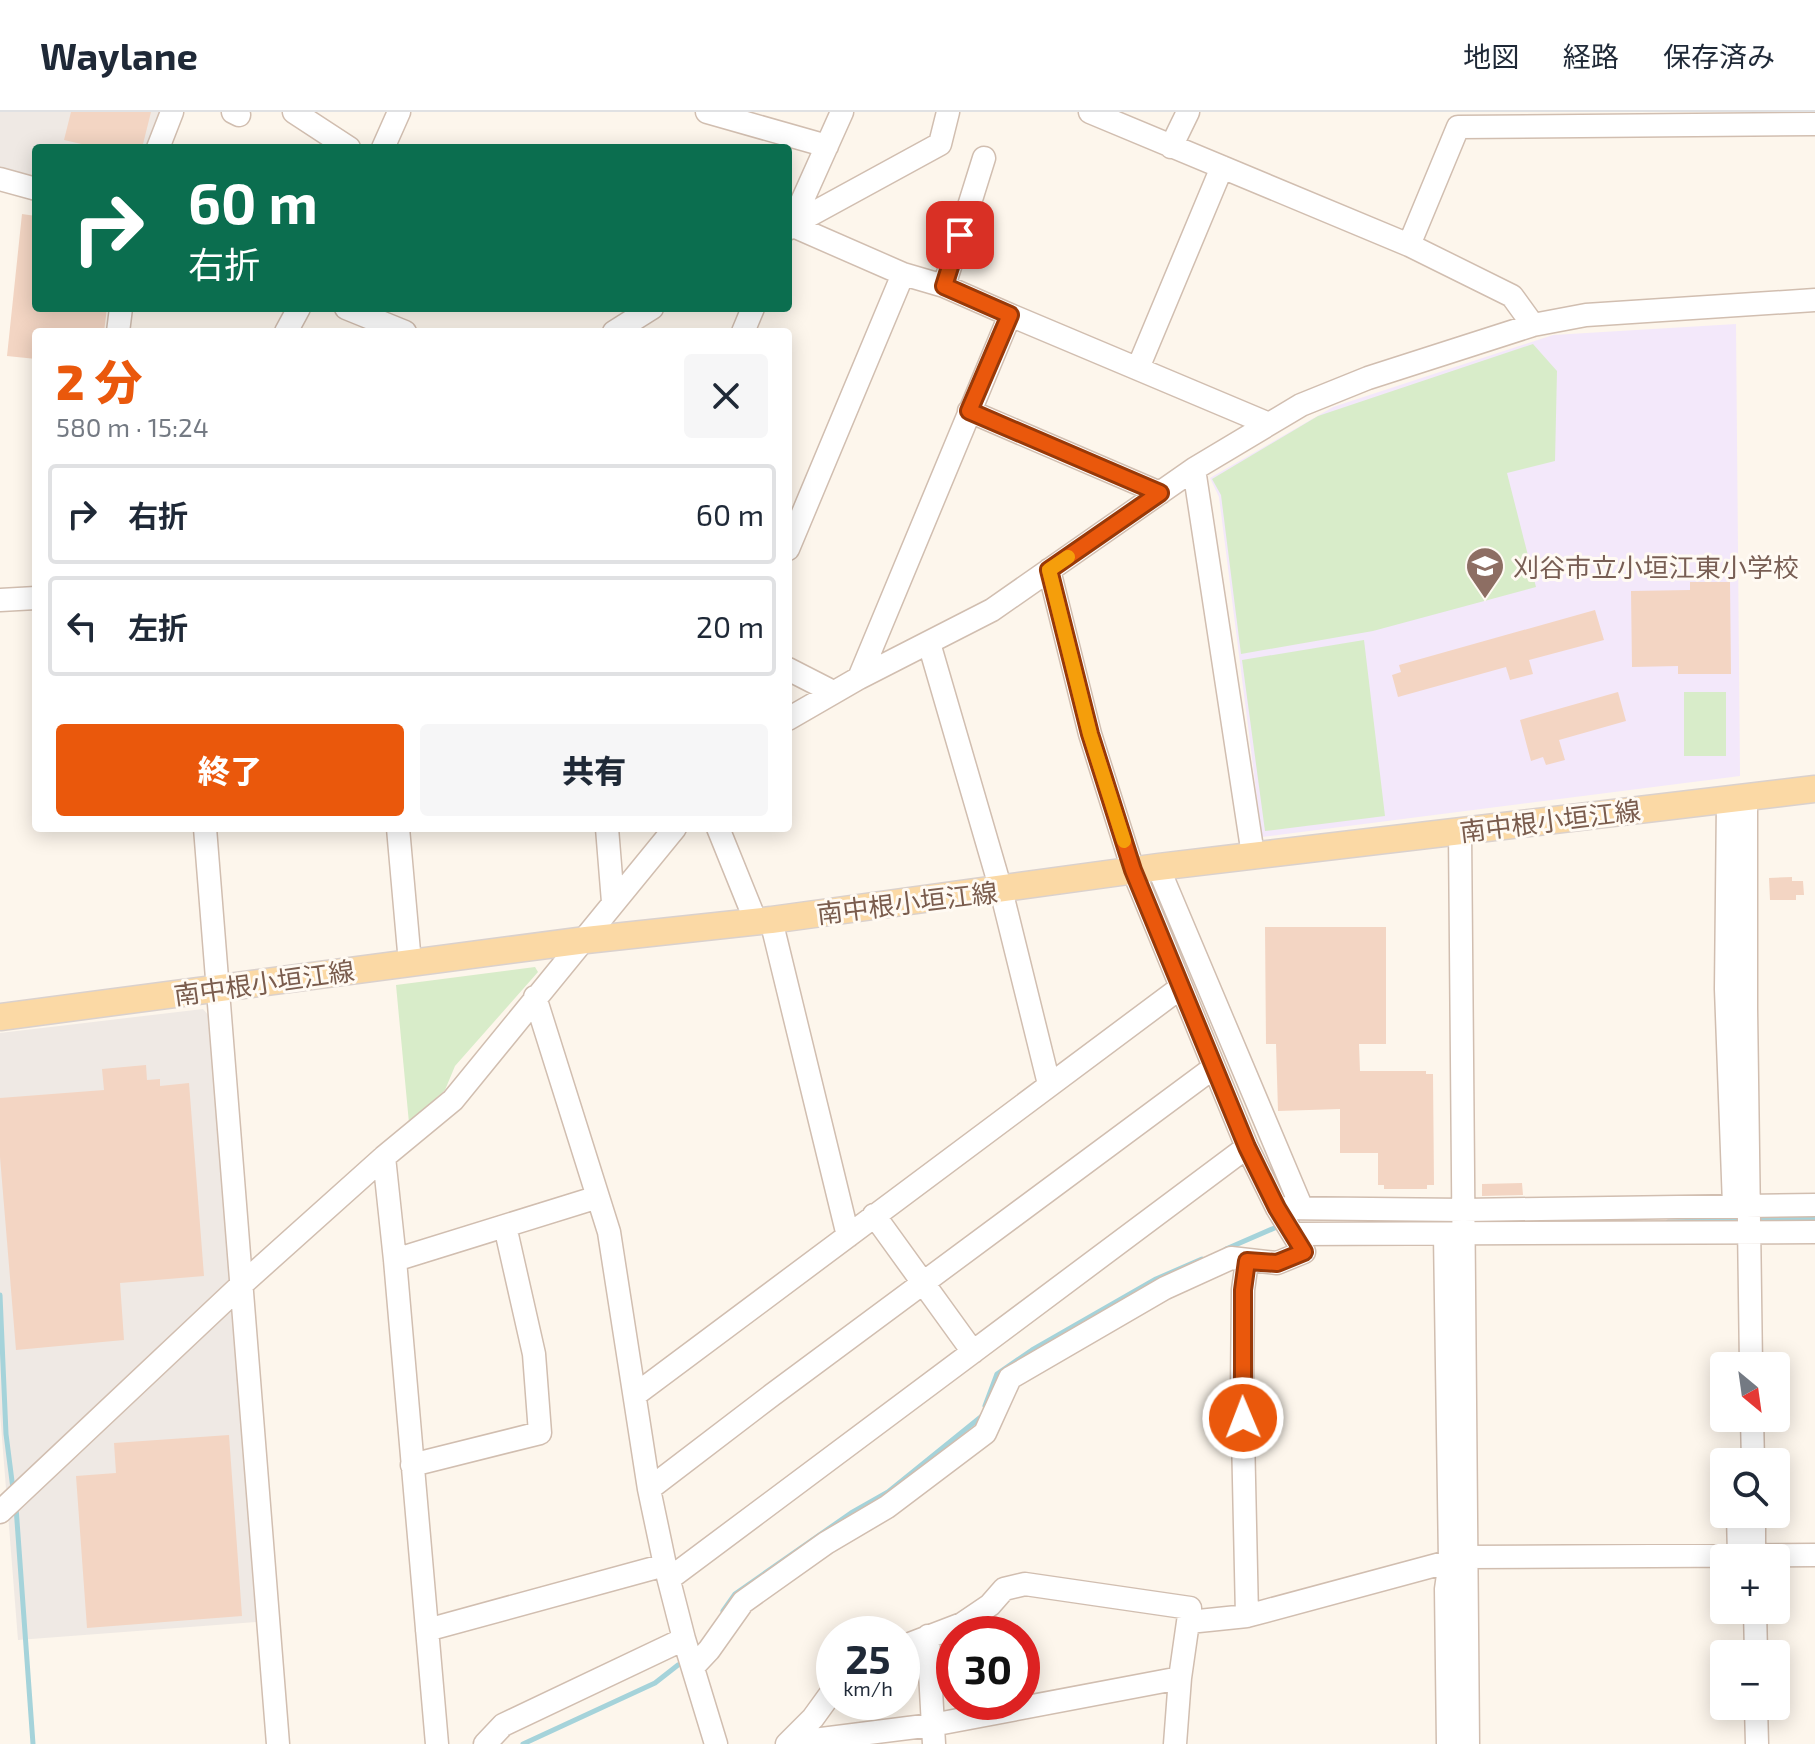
<!DOCTYPE html>
<html lang="ja">
<meta charset="utf-8">
<style>
body{margin:0;font-family:"Exo 2","Noto Sans JP",sans-serif;background:#f6f6f7;color:#1f2937;height:100vh;display:flex;flex-direction:column;font-size:30px;white-space:nowrap}
*{box-sizing:border-box;margin:0}
p{font-size:26px;color:#747a83}
.icon{flex:none;width:44px;height:44px;fill:none;stroke:currentColor;stroke-width:2;stroke-linecap:round;stroke-linejoin:round}
.map{position:relative;flex:1;overflow:hidden}
.panel{position:absolute;left:32px;top:216px;width:760px;height:504px;display:flex;flex-direction:column;background:#fff;border-radius:8px;box-shadow:0 4px 20px #0003}
.panel>*{flex:none}
.top-card{position:absolute;left:32px;top:32px;width:760px;height:168px;border-radius:8px;box-shadow:0 4px 20px #0003;background:#0b6e4f;color:#fff;overflow:hidden}
.needle{width:52px;rotate:151deg}
.fabs{position:absolute;left:1710px;top:1240px;display:grid;gap:16px}
.fabs a{display:grid;place-items:center;width:80px;height:80px;border-radius:8px;background:#fff;box-shadow:0 4px 20px #0003;font-size:40px}
.speed{position:absolute;left:816px;top:1504px;display:flex;gap:16px;font-size:40px;font-weight:700;text-align:center}
.speed>*{display:grid;place-content:center;width:104px;height:104px;border-radius:50%;background:#fff;box-shadow:0 4px 20px #0003;line-height:1}
.speed small{font-size:20px;font-weight:400}
.speed .limit{border:12px solid #d22;background:#fff;color:#111}
.pin{position:absolute;display:grid;place-items:center;width:68px;height:68px;color:#fff;margin:-34px;border-radius:16px;box-shadow:0 4px 12px #0006}
.me{position:absolute;width:88px;margin:-44px;rotate:359deg;stroke-linejoin:round;filter:drop-shadow(0 0 6px #0008)}
.turn{display:flex;align-items:center;gap:28px;height:168px;padding:0 24px;font-size:36px}
.turn .icon{width:104px;height:104px;stroke-width:2.5}
.turn b{display:block;font-size:56px;line-height:68px}
.round{display:grid;place-items:center;flex:none;width:84px;height:84px;border-radius:8px;background:#f6f6f7}
.headline{display:flex;align-items:center;justify-content:space-between;height:136px;padding:0 24px}
h1{font-size:48px;font-weight:800;line-height:60px;color:#ea580c}
.cta{display:flex;gap:16px;margin-top:auto;padding:16px 24px}
.cta a{flex:1;height:92px;border-radius:8px;background:#ea580c;color:#fff;font-size:32px;font-weight:800;line-height:92px;text-align:center}
.cta a+a{background:#f6f6f7;color:#1f2937}
ul{padding:0;list-style:none}
li{display:flex;align-items:center;gap:24px;height:100px;margin:0 16px 12px;padding:0 8px;border:4px solid #e0e1e3;border-radius:8px}
li div{flex:1}
li b{display:block;font-size:30px}
li em{font-style:normal}
header{display:flex;align-items:center;gap:48px;box-sizing:border-box;height:112px;padding:0 40px;background:#fff;border-bottom:2px solid #e0e1e3}
header strong{font-size:38px}
nav{display:flex;gap:44px;margin-inline-start:auto;font-size:28px}
.map>svg:first-child{display:block}
.industrial{fill:#efe9e4}
.education{fill:#f3e8fa}
.green{fill:#d8ecc9}
.lines{fill:none;stroke-linecap:round;stroke-linejoin:round}
.stream{stroke:#a5d3da;stroke-width:5}
.building{fill:#f3d5c3}
.minor-casing{stroke:#d1beb0;stroke-width:25}
.major-casing{stroke:#dad1cd;stroke-width:29}
.minor{stroke:#fff;stroke-width:22}
.major{stroke:#fbd9a5;stroke-width:26}
.route-casing{stroke:#983908;stroke-width:20}
.route{stroke:#ea580c;stroke-width:14}
.slow{stroke:#f59e0b;stroke-width:14}
.labels{text-anchor:middle;dominant-baseline:central;stroke-width:6;stroke-linejoin:round;paint-order:stroke}
.education-label{font-size:26px;fill:#785e54;stroke:#fffaf3;text-anchor:start}
.street-label{font-size:26px;fill:#7a5c4d;stroke:#fffaf3}
</style>
<header>
<strong>Waylane</strong>
<nav><a>地図</a><a>経路</a><a>保存済み</a></nav>
</header>
<div class="map">
<svg width="1815" height="1632" viewBox="0 0 1815 1632">
<rect width="100%" height="100%" fill="#fdf6ec"/>
<!-- industrial -->
<path class="industrial" d="M0,0H163L148,36H36V71L0,61Z
M203,897L209,904L256,1510L18,1528L0,1301V921Z"/>
<!-- education -->
<path class="education" d="M1736,212L1740,664L1262,725L1219,385L1210,366L1333,295L1553,223Z"/>
<!-- green -->
<path class="green" d="M1533,232L1557,259L1555,349L1507,361L1536,475L1373,519L1241,542L1221,383L1212,367L1318,304Z
M1364,528L1385,704L1265,719L1242,548Z
M1684,580H1726V644H1684Z
M535,855L538,860L455,954L445,978L409,1011L396,873Z"/>
<g class="lines">
<!-- stream -->
<path class="stream" d="M1432,1108L1458,1109
M1756,1108L1815,1107
M1468,1109L1562,1110
M1668,1110L1742,1108
M1226,1137L1279,1114
M0,1183L6,1322L13,1377
M985,1294L997,1262L1032,1238L1156,1167L1202,1147
M16,1395L33,1632
M723,1499L735,1482L851,1401L888,1380L982,1304
M523,1632L655,1571L678,1553"/>
</g>
<!-- building -->
<path class="building" d="M71,0H151L142,36H99L64,28Z
M22,102L36,104V196H107L104,220H36V247L7,244Z
M1690,470H1730L1731,562H1678V554L1632,555L1631,479L1690,478Z
M1595,498L1604,528L1529,548L1533,562L1510,568L1506,555L1398,585L1392,563L1401,560L1399,553Z
M1618,580L1626,609L1559,628L1565,648L1546,653L1543,645L1531,649L1520,608Z
M1792,765V769H1803L1804,783H1796V788H1770L1769,766Z
M1265,815H1386V932H1359L1360,959H1426V962H1433L1434,1073H1427V1077H1384V1073H1378V1041H1340V997L1278,999L1276,932H1266Z
M146,953L147,968L160,967V974L189,971L204,1164L120,1171L124,1228L16,1238L0,1045V986L104,978L102,957Z
M1522,1071L1523,1083L1482,1084V1072Z
M229,1323L242,1504L87,1516L76,1364L116,1361L114,1331Z"/>
<g class="lines">
<defs>
<path id="minor" d="M233,0L239,3
M294,0L349,36
M707,0L827,34
M1090,0L1409,133L1512,184L1533,213
M1171,35L1188,0
M158,36L172,0
M383,36L399,0
M0,67L36,77
M791,113L903,162L944,174L1010,203
M788,115L940,32L948,0
M790,116L842,0
M1409,133L1458,15L1815,12
M944,174L984,46
M346,196L405,220
M118,220L121,196
M286,220L299,196
M614,220L652,196
M743,220L753,196
M1138,256L1222,55
M969,299L1160,381
M1194,357L1253,743
M788,437L903,162
M0,488L36,486
M929,531L1001,778L1049,972
M788,557L833,580
M859,566L1010,203L1269,312
M788,607L859,566L992,498L1194,357L1301,293L1368,266L1533,213L1586,203L1815,188
M1746,686V896L1751,1254
M1728,688L1726,877L1734,1093
M205,716L278,1632
M398,716L410,851
M607,716L613,790
M718,716L756,810
M1460,719L1468,1632
M1158,755L1301,1094
M771,808L848,1124
M535,885L609,1120L649,1377L665,1453L684,1527L716,1632
M384,1045L395,1148L437,1632
M1277,1096L1464,1098L1815,1093
M874,1103L973,1240
M1294,1122L1815,1120
M1445,1123L1450,1449L1446,1477L1448,1632
M395,1148L598,1085
M1247,1149L1243,1178L1242,1277L1247,1504
M635,1283L1180,876
M1752,1306L1753,1350
M412,1353L540,1321L534,1242L505,1114
M649,1377L772,1283L1213,956
M0,1400L240,1174L384,1045L453,988L675,716
M1738,1402L1739,1444
M1754,1402V1446
M669,1467L1247,1035
M1755,1498L1756,1542
M1189,1510L1247,1504L1466,1445L1815,1443
M427,1518L665,1453
M928,1524L934,1632
M902,1535L962,1512L990,1493L1004,1477L1025,1472L1190,1496L1180,1566L1175,1632
M694,1554L709,1538L743,1490L826,1431L887,1395L985,1321L1010,1266L1165,1176L1231,1146L1277,1151L1304,1140L1277,1096L1247,1035L1133,758L1090,622L1049,458
M1756,1594L1757,1632
M790,1631L932,1613L1180,1566
M485,1632L503,1613L684,1527
M787,1632L813,1606L834,1577"/>
<path id="major" d="M0,905L586,828L771,808L1158,755L1815,677"/>
</defs>
<!-- minor casing -->
<use href="#minor" class="minor-casing"/>
<!-- major casing -->
<use href="#major" class="major-casing"/>
<!-- minor -->
<use href="#minor" class="minor"/>
<!-- major -->
<use href="#major" class="major"/>
</g>
<g class="lines">
<defs>
<path id="route" d="M960,123L944,174L1010,203L969,299L1160,381L1049,458L1090,622L1133,758L1247,1035L1277,1096L1304,1140L1277,1151L1247,1149L1243,1178V1306"/>
</defs>
<!-- route casing -->
<use href="#route" class="route-casing"/>
<!-- route -->
<use href="#route" class="route"/>
<!-- slow -->
<path class="slow" d="M1068,445L1049,458L1090,622L1124,729"/>
</g>
<!-- icons -->
<defs>
<symbol id="school-pin" viewBox="-11 -11 22 30"><path d="M0 17L-7.5 6A9.5 9.5 0 1 1 7.5 6Z" fill="#8d6e63" stroke="#fffaf3"/><path d="M0-5L7-2L0 1L-7-2ZM-4 1L0 2.5L4 1V4Q0 6-4 4Z" fill="#fff"/></symbol>
</defs>
<g fill-rule="evenodd">
<use href="#school-pin" x="1463" y="432" width="44" height="60"/>
</g>
<g class="labels">
<!-- education labels -->
<g class="education-label">
<text x="1513" y="454">刈谷市立小垣江東小学校</text>
</g>
<!-- street labels -->
<g class="street-label">
<text transform="translate(1550 708) rotate(-7)">南中根小垣江線</text>
<text transform="translate(907 790) rotate(-7)">南中根小垣江線</text>
<text transform="translate(264 870) rotate(-8)">南中根小垣江線</text>
</g>
</g>
</svg>
<div class="fabs">
<a><svg class="needle" viewBox="-14 -14 28 28"><path d="M0-13l5 13h-10z" fill="#e53935"/><path d="M0 13l5-13h-10z" fill="#747a83"/></svg></a>
<a><svg class="icon" aria-label="search" viewBox="0 0 24 24"><circle cx="10" cy="10" r="6"/><path d="M15 15l6 6"/></svg></a>
<a>+</a>
<a>−</a>
</div>
<div class="speed"><div>25<small>km/h</small></div><div class="limit">30</div></div>
<div class="pin" style="left:960px;top:123px;background:#d93025"><svg class="icon" aria-label="arrive" viewBox="0 0 24 24"><path d="M6 21V4h12l-3 4 3 4H6"/></svg></div>
<svg class="me" style="left:1243px;top:1306px" viewBox="-20 -20 40 40"><circle r="17" fill="#ea580c" stroke="#fff" stroke-width="3"/><path d="M0-11L8 9 0 5-8 9z" fill="#fff"/></svg>
<div class="top-card">
<div class="turn"><svg class="icon" aria-label="right" viewBox="0 0 24 24"><path d="M7 20v-9h11M14 6l5 5-5 5"/></svg><div><b>60 m</b>右折</div></div>
</div>
<section class="panel">
<div class="headline"><div><h1>2 分</h1><p>580 m · 15:24</p></div><a class="round"><svg class="icon" aria-label="close" viewBox="0 0 24 24"><path d="M6 6l12 12M18 6L6 18"/></svg></a></div>
<ul>
<li><svg class="icon" aria-label="right" viewBox="0 0 24 24"><path d="M7 20v-9h11M14 6l5 5-5 5"/></svg><div><b>右折</b></div><em>60 m</em></li>
<li><svg class="icon" aria-label="left" viewBox="0 0 24 24"><path d="M17 20v-9H6M10 6l-5 5 5 5"/></svg><div><b>左折</b></div><em>20 m</em></li>
</ul>
<div class="cta"><a>終了</a><a>共有</a></div>
</section>
</div>
